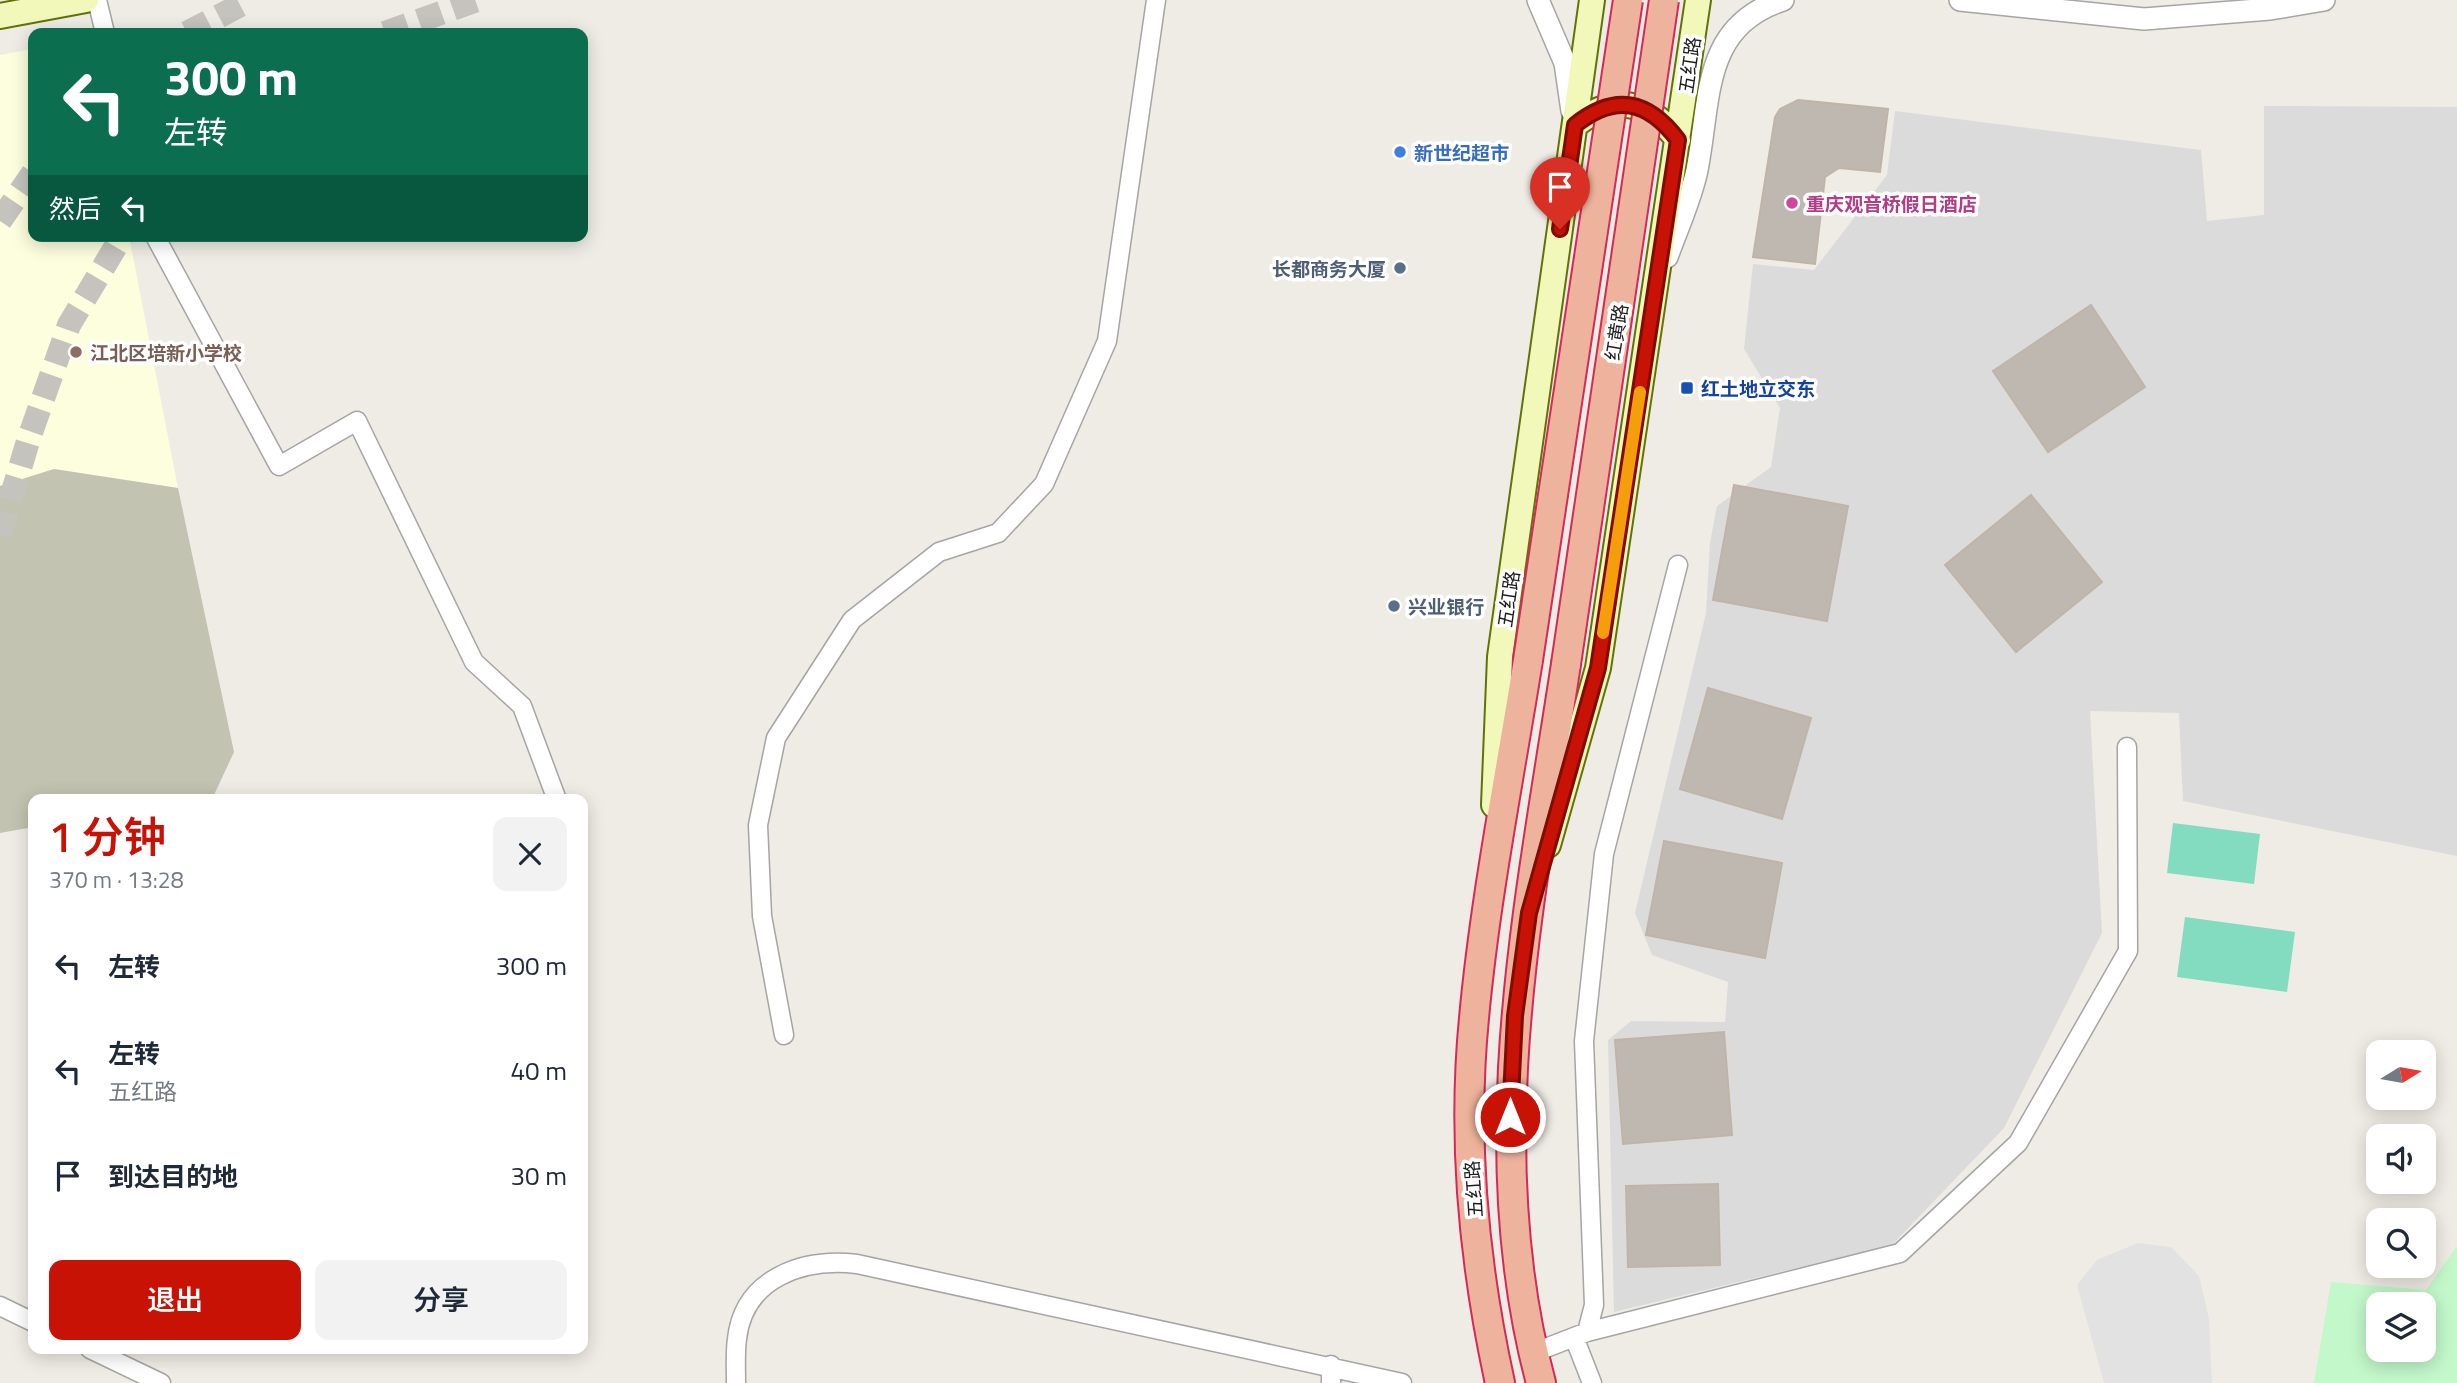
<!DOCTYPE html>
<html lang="zh">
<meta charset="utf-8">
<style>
body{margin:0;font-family:"Titillium Web","Noto Sans SC",sans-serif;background:#f2f2f3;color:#1f2937;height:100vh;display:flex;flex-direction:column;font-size:26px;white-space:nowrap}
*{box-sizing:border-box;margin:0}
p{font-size:23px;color:#747a83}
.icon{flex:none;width:38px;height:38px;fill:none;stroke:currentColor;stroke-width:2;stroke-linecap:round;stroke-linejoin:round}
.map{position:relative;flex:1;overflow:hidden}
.side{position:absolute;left:28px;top:794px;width:560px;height:560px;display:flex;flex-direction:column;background:#fff;border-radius:14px;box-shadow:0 4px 18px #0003}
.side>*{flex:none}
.hud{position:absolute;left:28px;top:28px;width:560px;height:214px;border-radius:14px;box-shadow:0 4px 18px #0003;background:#0b6e4f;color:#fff;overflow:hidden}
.needle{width:46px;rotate:79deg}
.buttons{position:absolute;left:2366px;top:1040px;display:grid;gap:14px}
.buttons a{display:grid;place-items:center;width:70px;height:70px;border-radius:14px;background:#fff;box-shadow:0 4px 18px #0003;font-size:35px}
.pin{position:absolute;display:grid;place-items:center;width:60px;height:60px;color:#fff;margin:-72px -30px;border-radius:50% 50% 50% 0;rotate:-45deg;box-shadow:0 0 7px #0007}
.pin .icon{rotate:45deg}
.me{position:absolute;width:77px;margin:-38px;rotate:0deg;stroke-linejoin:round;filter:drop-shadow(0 0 5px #0008)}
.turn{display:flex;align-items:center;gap:24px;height:147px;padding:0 21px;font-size:32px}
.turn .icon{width:91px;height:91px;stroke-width:2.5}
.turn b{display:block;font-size:49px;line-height:60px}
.then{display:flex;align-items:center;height:66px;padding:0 21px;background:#0003;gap:14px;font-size:26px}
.round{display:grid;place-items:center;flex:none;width:74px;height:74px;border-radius:14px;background:#f2f2f3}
.headline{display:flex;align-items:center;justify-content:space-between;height:119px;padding:0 21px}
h1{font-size:42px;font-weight:600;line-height:52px;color:#c71205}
.primary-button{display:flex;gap:14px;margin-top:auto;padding:14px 21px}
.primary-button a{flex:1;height:80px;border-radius:14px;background:#c71205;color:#fff;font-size:28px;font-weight:600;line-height:80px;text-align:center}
.primary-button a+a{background:#f2f2f3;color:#1f2937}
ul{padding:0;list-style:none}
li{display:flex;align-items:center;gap:21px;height:105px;padding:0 21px}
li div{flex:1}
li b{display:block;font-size:26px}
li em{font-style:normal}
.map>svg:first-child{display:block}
.residential{fill:#dcdbdb}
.education{fill:#fcfede}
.construction{fill:#c2c3b0}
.park{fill:#c2f8ca;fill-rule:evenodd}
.pitch{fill:#84dcc0}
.parking{fill:#e2e2e2}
.building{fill:#bfb8b1;stroke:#c0b4a7;stroke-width:2}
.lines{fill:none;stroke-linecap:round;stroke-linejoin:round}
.secondary-tunnel{stroke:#c5c3bd;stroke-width:24;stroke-dasharray:24 12;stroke-linecap:butt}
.minor-casing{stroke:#a5a5a5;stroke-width:21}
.tertiary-casing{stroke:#a5a5a5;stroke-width:24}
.secondary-casing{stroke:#607308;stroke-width:28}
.trunk-casing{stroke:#d62959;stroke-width:32}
.minor{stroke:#fff;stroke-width:18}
.tertiary{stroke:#fff;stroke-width:21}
.secondary{stroke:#f1f8ba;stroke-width:24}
.trunk{stroke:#eeb39c;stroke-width:28}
.trunk-bridge-casing{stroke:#d62959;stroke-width:32;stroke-linecap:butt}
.trunk-bridge{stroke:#eeb39c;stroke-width:28}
.route-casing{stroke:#810c03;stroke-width:18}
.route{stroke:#c71205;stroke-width:12}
.slow{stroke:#f59e0b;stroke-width:12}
.shop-dot{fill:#3f7fe0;stroke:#fff;stroke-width:2.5}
.hotel-dot{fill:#d1479c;stroke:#fff;stroke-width:2.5}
.service-dot{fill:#5c6f8a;stroke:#fff;stroke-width:2.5}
.education-dot{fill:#8d6e63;stroke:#fff;stroke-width:2.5}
.transit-dot{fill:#1a4fb4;stroke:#fff;stroke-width:2.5}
.labels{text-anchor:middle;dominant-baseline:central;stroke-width:7;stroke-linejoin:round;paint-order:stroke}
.street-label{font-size:19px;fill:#1e1e1e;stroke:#fff}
.shop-label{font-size:19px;font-weight:bold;fill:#366cbe;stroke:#fff;text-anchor:start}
.hotel-label{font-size:19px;font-weight:bold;fill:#b23c85;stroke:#fff;text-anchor:start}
.service-label{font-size:19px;font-weight:bold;fill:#4e5e75;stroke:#fff;text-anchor:end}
.education-label{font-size:19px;font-weight:bold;fill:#785e54;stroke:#fff;text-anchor:start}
.transit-label{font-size:19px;font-weight:bold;fill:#164399;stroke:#fff;text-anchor:start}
</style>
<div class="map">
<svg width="2457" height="1383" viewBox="0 0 2457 1383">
<rect width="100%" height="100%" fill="#efece5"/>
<!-- residential -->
<path class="residential" d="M2264,106L2457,107V856L2183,801L2179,713L2090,711L2102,933L2004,1128L1892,1245L1614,1312L1608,1040L1631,1021L1725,1022L1728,982L1652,955L1635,913L1706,613L1710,543L1717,506L1771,467L1780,408L1744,349L1753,264L1814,270L1887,175L1895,111L2201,150L2207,221L2264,215Z"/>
<!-- education -->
<path class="education" d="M27,50L33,55V236H129L178,488L54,469L0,486V55Z"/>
<!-- construction -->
<path class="construction" d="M54,469L178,488L234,752L214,795L189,800H33V827L0,833V486Z"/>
<!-- park -->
<path class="park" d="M2457,1246V1383H2314L2331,1282L2426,1290ZM2378,1304H2424V1349H2378Z"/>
<!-- pitch -->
<path class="pitch" d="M2173,823L2260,834L2254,884L2167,873Z
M2185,917L2295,932L2287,992L2177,977Z"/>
<!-- parking -->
<path class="parking" d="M2138,1243L2171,1247L2199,1276L2209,1319L2212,1383H2104L2077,1285L2097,1260Z"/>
<!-- building -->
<path class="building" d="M1798,100L1888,109L1880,172L1839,168L1825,177L1815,264L1753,257L1775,117L1780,109Z
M2091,305L2145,387L2048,452L1993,371Z
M1734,485L1848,506L1827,621L1713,600Z
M2031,495L2102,582L2016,652L1945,565Z
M1708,688L1811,718L1782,819L1680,789Z
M1664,841L1782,863L1765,958L1646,935Z
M1724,1032L1732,1135L1623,1144L1615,1040Z
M1718,1184L1720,1265L1628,1267L1626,1186Z"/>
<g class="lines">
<!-- secondary-tunnel -->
<path class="secondary-tunnel" d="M187,33L250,0
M385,33L477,0
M0,221L33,173
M0,535L29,438L69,325L122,236"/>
<defs>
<path id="minor" d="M97,0L105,33
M155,236L279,466L357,421L474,662L522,706L557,800
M784,1035L762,916L758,825L776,738L852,620L939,552L998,533L1044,484L1107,341L1156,0
M0,1306L33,1322
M1587,1332L1900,1253L2018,1143L2128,951L2127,747
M1574,1337L1592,1383
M90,1349L161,1383
M1533,1353L1587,1332L1594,1305L1584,1041L1604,854L1678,565
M1331,1365V1383
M736,1383C736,1369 735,1353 737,1339C744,1277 804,1258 857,1264L1402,1383"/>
<path id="tertiary" d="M1538,0L1565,63L1572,111
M1960,0L2144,19L2270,9L2324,0
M1667,257C1677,229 1691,199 1697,170C1711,100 1701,26 1783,0"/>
<path id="secondary" d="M0,16L86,0
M1575,125C1615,93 1648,100 1678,140
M1494,805L1500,657L1592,0
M1548,845L1598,668L1698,0"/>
<path id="trunk" d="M1500,1383C1474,1264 1462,1140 1474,1018C1485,899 1509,779 1528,660
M1541,1383C1477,1145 1530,902 1566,664"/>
</defs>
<!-- minor casing -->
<use href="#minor" class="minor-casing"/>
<!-- tertiary casing -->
<use href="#tertiary" class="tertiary-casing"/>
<!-- secondary casing -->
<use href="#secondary" class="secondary-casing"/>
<!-- trunk casing -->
<use href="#trunk" class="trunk-casing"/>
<!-- minor -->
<use href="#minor" class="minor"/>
<!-- tertiary -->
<use href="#tertiary" class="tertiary"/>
<!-- secondary -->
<use href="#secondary" class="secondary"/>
<!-- trunk -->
<use href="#trunk" class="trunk"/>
<defs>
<path id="trunk-bridge" d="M1528,660L1628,0
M1566,664L1664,0"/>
</defs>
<!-- trunk-bridge casing -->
<use href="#trunk-bridge" class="trunk-bridge-casing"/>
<!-- trunk-bridge -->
<use href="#trunk-bridge" class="trunk-bridge"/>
</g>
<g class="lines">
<defs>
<path id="route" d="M1510,1117L1515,1016L1529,913L1598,668L1678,140C1648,100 1615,93 1575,125L1560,229"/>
</defs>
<!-- route casing -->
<use href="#route" class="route-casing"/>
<!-- route -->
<use href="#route" class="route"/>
<!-- slow -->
<path class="slow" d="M1603,633L1640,392"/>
</g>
<!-- markers -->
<circle class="shop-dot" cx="1400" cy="152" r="7"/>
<circle class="hotel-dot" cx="1792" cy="203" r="7"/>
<g class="service-dot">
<circle cx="1400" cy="268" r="7"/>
<circle cx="1394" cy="606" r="7"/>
</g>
<circle class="education-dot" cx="76" cy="352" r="7"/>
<rect class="transit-dot" x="1680" y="381" width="14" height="14" rx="3.5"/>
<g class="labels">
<!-- street labels -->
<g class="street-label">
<text transform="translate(1689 65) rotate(-82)">五红路</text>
<text transform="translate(1616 332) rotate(-81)">红黄路</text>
<text transform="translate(1508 599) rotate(-82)">五红路</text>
<text transform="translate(1473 1189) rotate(-94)">五红路</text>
</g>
<!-- shop labels -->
<g class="shop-label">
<text x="1414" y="152">新世纪超市</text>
</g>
<!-- hotel labels -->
<g class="hotel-label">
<text x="1806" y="203">重庆观音桥假日酒店</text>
</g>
<!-- service labels -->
<g class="service-label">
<text x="1386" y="268">长都商务大厦</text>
<text x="1408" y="606" text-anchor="start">兴业银行</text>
</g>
<!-- education labels -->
<g class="education-label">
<text x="90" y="352">江北区培新小学校</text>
</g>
<!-- transit labels -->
<g class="transit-label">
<text x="1701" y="388">红土地立交东</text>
</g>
</g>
</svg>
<div class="buttons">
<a><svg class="needle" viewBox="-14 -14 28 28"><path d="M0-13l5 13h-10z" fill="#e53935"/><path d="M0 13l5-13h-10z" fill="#747a83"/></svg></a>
<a><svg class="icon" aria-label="sound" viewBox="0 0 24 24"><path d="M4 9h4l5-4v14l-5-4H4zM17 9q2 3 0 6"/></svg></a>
<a><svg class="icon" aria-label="search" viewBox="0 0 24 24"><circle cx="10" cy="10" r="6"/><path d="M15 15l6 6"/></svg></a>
<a><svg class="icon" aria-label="layers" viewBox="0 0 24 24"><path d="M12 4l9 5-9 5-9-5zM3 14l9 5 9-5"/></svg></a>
</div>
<div class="pin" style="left:1560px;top:229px;background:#d93025"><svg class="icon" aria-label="arrive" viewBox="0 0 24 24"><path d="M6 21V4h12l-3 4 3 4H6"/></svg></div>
<svg class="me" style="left:1510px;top:1117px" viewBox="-20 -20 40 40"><circle r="17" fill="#c71205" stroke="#fff" stroke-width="3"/><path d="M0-11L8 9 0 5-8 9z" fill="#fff"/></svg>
<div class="hud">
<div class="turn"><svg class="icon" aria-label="left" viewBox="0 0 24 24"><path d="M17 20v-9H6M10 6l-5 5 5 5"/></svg><div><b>300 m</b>左转</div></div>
<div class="then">然后<svg class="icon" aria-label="left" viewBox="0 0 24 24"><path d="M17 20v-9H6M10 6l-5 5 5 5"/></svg></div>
</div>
<section class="side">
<div class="headline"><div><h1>1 分钟</h1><p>370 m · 13:28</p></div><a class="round"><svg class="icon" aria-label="close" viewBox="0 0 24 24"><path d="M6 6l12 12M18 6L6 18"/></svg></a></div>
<ul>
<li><svg class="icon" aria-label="left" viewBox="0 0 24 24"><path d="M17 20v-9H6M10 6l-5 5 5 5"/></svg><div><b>左转</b></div><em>300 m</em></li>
<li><svg class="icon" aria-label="left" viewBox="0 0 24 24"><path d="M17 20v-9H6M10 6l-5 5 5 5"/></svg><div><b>左转</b><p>五红路</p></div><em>40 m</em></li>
<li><svg class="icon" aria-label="arrive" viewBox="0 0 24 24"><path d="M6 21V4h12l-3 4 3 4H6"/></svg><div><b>到达目的地</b></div><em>30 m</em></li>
</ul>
<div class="primary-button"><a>退出</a><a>分享</a></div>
</section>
</div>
